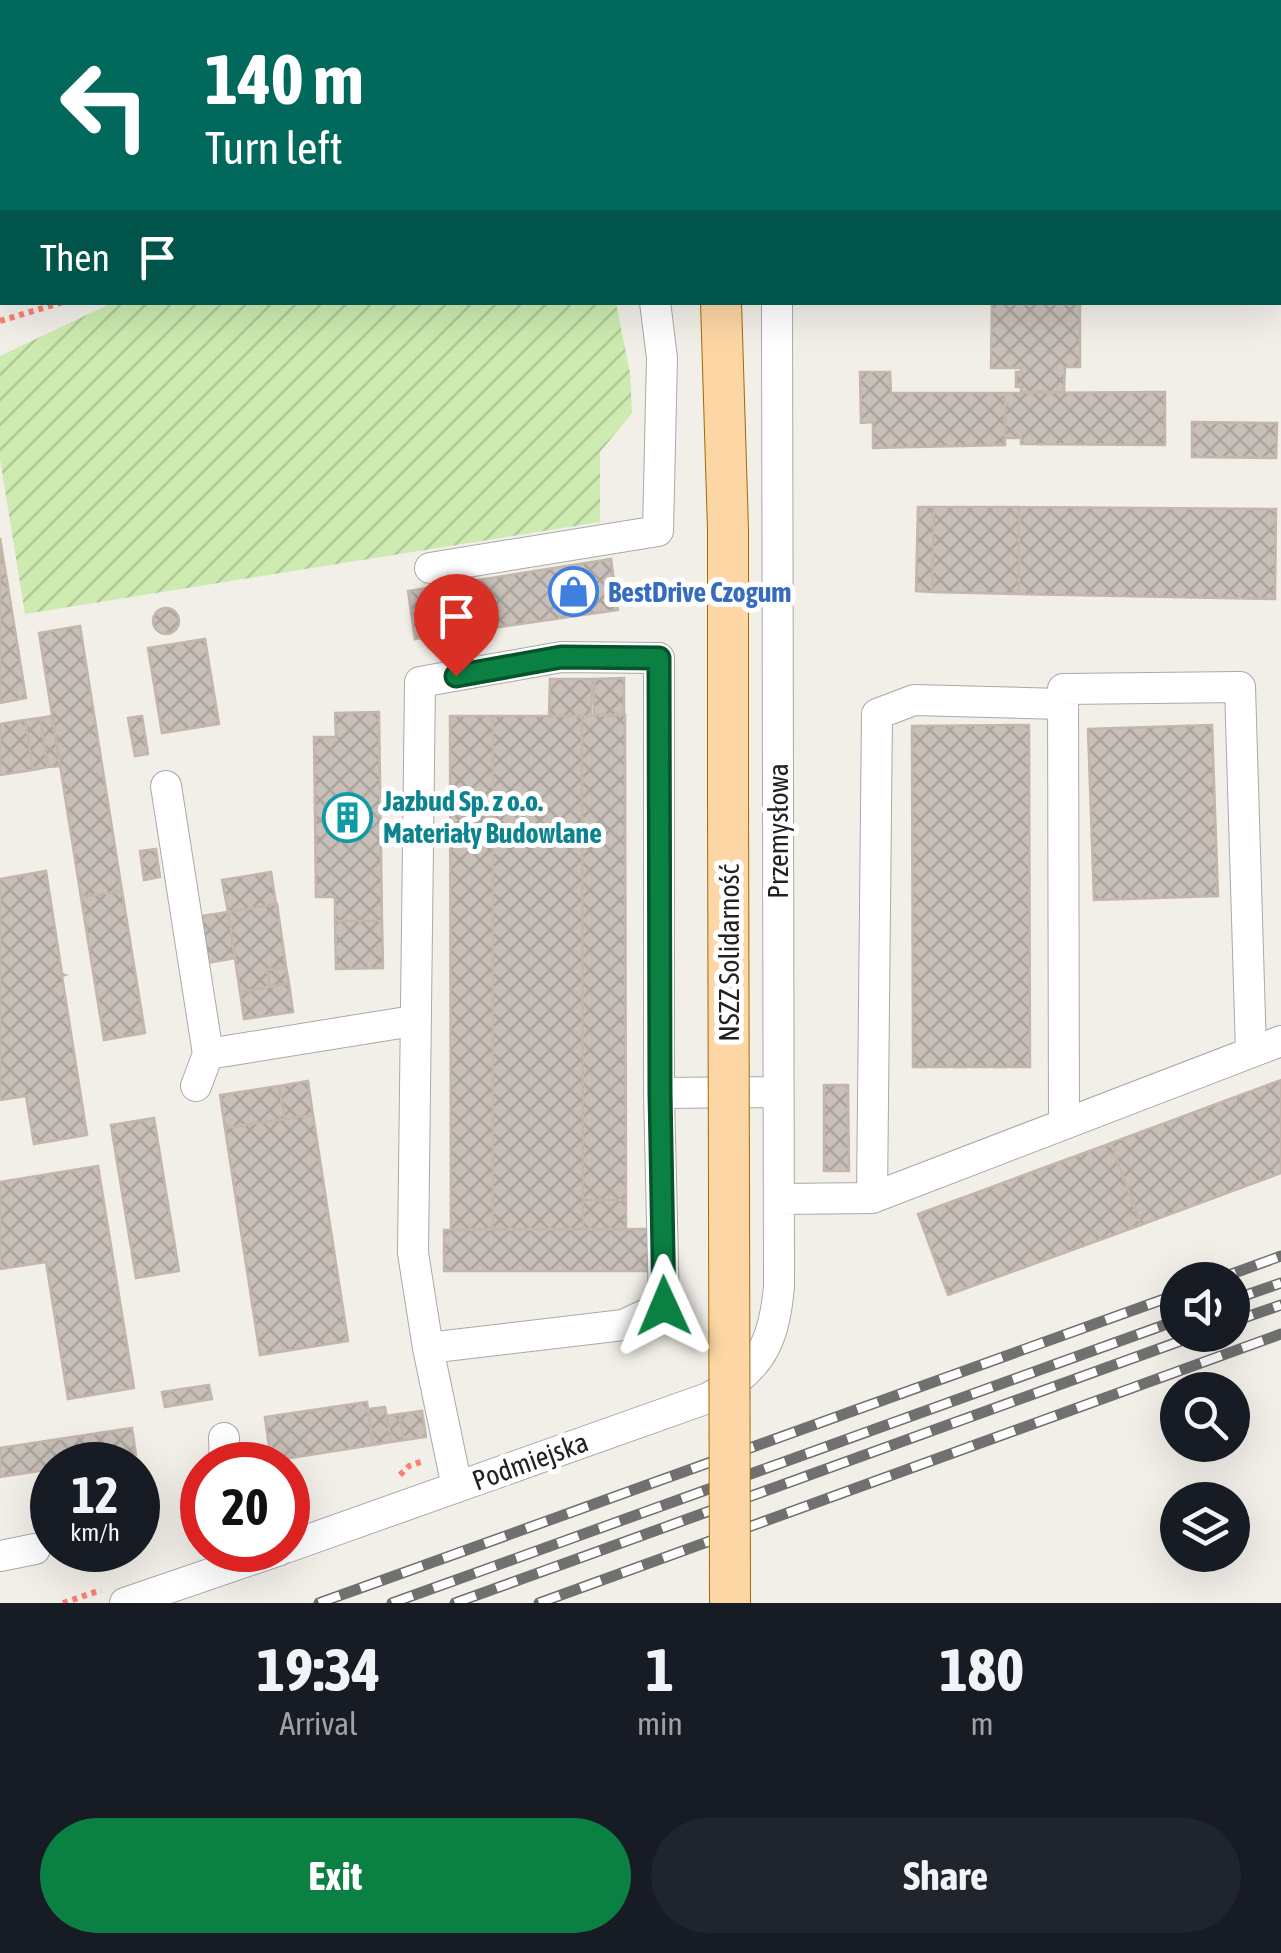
<!DOCTYPE html>
<meta charset="utf-8">
<style>
body{margin:0;font-family:"Asap Condensed",sans-serif;background:#20242c;color:#f1f3f6;height:100vh;display:flex;flex-direction:column;font-size:38px;white-space:nowrap}
*{box-sizing:border-box;margin:0}
p{font-size:32px;color:#9ea1a6}
.icon{flex:none;width:55px;height:55px;fill:none;stroke:currentColor;stroke-width:2;stroke-linecap:round;stroke-linejoin:round}
.map{position:relative;height:1603px;overflow:hidden}
.panel{display:flex;flex-direction:column;background:#171b24;flex:1}
.panel>*{flex:none}
.banner{position:absolute;left:0px;top:0px;width:1282px;height:305px;box-shadow:0 10px 40px #0002;background:#00695c;color:#fff;overflow:hidden}
.buttons{position:absolute;left:1160px;top:1262px;display:grid;gap:20px}
.buttons a{display:grid;place-items:center;width:90px;height:90px;border-radius:50%;background:#171b24;box-shadow:0 10px 40px #0002;font-size:50px}
.speed{position:absolute;left:30px;top:1442px;display:flex;gap:20px;font-size:50px;font-weight:700;text-align:center}
.speed>*{display:grid;place-content:center;width:130px;height:130px;border-radius:50%;background:#171b24;box-shadow:0 10px 40px #0002;line-height:1}
.speed small{font-size:25px;font-weight:400}
.speed .limit{border:15px solid #d22;background:#fff;color:#111}
.pin{position:absolute;display:grid;place-items:center;width:85px;height:85px;color:#fff;margin:-102px -42px;border-radius:50% 50% 50% 0;rotate:-45deg;box-shadow:0 0 10px #0007}
.pin .icon{rotate:45deg}
.me{position:absolute;width:110px;margin:-55px;rotate:359deg;stroke-linejoin:round;filter:drop-shadow(0 0 8px #0008)}
.turn{display:flex;align-items:center;gap:35px;height:210px;padding:0 40px;font-size:45px}
.turn .icon{width:130px;height:130px;stroke-width:2.5}
.turn b{display:block;font-size:70px;line-height:85px}
.then{display:flex;align-items:center;height:95px;padding:0 40px;background:#0003;gap:20px;font-size:38px}
.eta{display:flex;justify-content:space-evenly;align-items:center;height:170px;text-align:center}
.eta b{font-size:60px;font-weight:700;line-height:70px}
.button{display:flex;gap:20px;margin-top:auto;padding:20px 40px}
.button a{flex:1;height:115px;border-radius:60px;background:#0b8043;color:#fff;font-size:40px;font-weight:700;line-height:115px;text-align:center}
.button a+a{background:#20242c;color:#f1f3f6}
.map>svg:first-child{display:block}
.garden{fill:url(#garden-furrows)}
.building{fill:url(#building-cross-hatch);stroke:#c4b6ab;stroke-width:2.5}
.lines{fill:none;stroke-linecap:round;stroke-linejoin:round}
.minor-casing{stroke:#a9a9a9;stroke-width:32}
.major-casing{stroke:#a06b00;stroke-width:42}
.path{stroke:#fa8072;stroke-width:6;stroke-dasharray:5 5;stroke-linecap:butt}
.minor{stroke:#fff;stroke-width:30}
.major{stroke:#fcd6a4;stroke-width:40}
.rail-casing{stroke:#707070;stroke-width:11}
.rail{stroke:#fff;stroke-width:8;stroke-dasharray:22;stroke-linecap:butt}
.major-bridge-casing{stroke:#a06b00;stroke-width:42;stroke-linecap:butt}
.major-bridge{stroke:#fcd6a4;stroke-width:40}
.route-casing{stroke:#07532c;stroke-width:25}
.route{stroke:#0b8043;stroke-width:18}
.labels{text-anchor:middle;dominant-baseline:central;stroke-width:10;stroke-linejoin:round;paint-order:stroke}
.shop-label{font-size:28px;font-weight:bold;fill:#366cbe;stroke:#fff;text-anchor:start}
.culture-label{font-size:28px;font-weight:bold;fill:#0d838f;stroke:#fff;text-anchor:start}
.street-label{font-size:28px;fill:#222;stroke:#fff}
</style>
<div class="map">
<svg width="1281" height="1603" viewBox="0 0 1281 1603">
<defs>
<pattern id="garden-furrows" width="10" height="10" patternUnits="userSpaceOnUse" patternTransform="scale(2.5)"><rect width="10" height="10" fill="#cdebb0"/><path d="M-1 1l2-2M0 10L10 0M9 11l2-2" fill="none" stroke="#b0c997"/></pattern>
<pattern id="building-cross-hatch" width="8" height="8" patternUnits="userSpaceOnUse" patternTransform="scale(2.5)"><rect width="8" height="8" fill="#c7bfb8"/><path d="M0 0l8 8M0 8l8-8" fill="none" stroke="#aba49e"/></pattern>
</defs>
<rect width="100%" height="100%" fill="#f2efe9"/>
<!-- garden -->
<path class="garden" d="M114,302L616,303L630,373L632,413L600,452V522L25,614L0,459V356Z"/>
<!-- building -->
<path class="building" d="M992,302H1080V367H1065L1064,392H1021V387H1016V372H1021V368H991Z
M860,372H890L891,393H1005V445L873,448V422L861,423Z
M1165,392V445L1021,444V438H1005V393Z
M1192,422L1277,423L1276,458L1192,457Z
M918,507H934L932,592L916,591Z
M934,507H1019V594L932,592Z
M1019,507L1276,509L1275,599L1019,594Z
M0,538L26,698L0,703Z
M611,559L618,610L415,639L408,591Z
M153 621a13 13 0 1 1 26 0a13 13 0 1 1-26 0Z
M80,626L122,891L81,897L39,633Z
M205,639L219,724L162,733L148,648Z
M624,678V715H594V679Z
M550,679H592L591,716H549Z
M379,712L382,921H335V897H316L314,737H336L335,713Z
M625,715L626,1200H583L582,716Z
M52,716L60,766L48,767L40,718Z
M142,716L148,754L135,756L128,718Z
M450,716H493V1229L451,1230Z
M493,716H582L583,1229H493Z
M40,718L48,767L33,770L25,720Z
M25,720L33,770L0,775V724Z
M1029,725L1030,1067H913L912,726Z
M1212,725L1218,896L1094,900L1088,729Z
M156,849L160,877L144,880L140,851Z
M46,871L62,974L65,975L62,976L87,1135L34,1144L26,1096L0,1100V879Z
M271,872L276,904L228,912L222,880Z
M122,891L145,1033L104,1040L81,897Z
M277,904L286,967L267,970L270,987L240,992L228,912Z
M228,912L235,958L202,964L195,917Z
M335,921H382L383,968L336,969Z
M286,967L289,983L270,987L267,970Z
M289,983L293,1012L244,1019L240,992Z
M1281,1080V1173L1141,1225L1111,1143Z
M308,1081L313,1115L285,1119L279,1086Z
M824,1085H848L849,1171H824Z
M279,1086L285,1119L225,1128L220,1095Z
M313,1115L348,1341L260,1355L225,1128Z
M154,1118L179,1271L136,1278L111,1125Z
M1111,1143L1141,1225L948,1295L918,1214Z
M98,1166L134,1388L68,1399L46,1262L0,1269V1182Z
M583,1200H626V1229H583Z
M648,1229V1271H444V1230Z
M209,1385L212,1399L165,1407L162,1392Z
M367,1402L373,1445L271,1461L265,1417Z
M385,1407L391,1442L373,1445L368,1409Z
M422,1411L426,1437L404,1440L399,1414Z
M399,1414L404,1440L391,1442L387,1416Z
M132,1428L136,1455L75,1465H52V1469L0,1477V1448Z"/>
<g class="lines">
<defs>
<path id="minor" d="M595,2L597,0
M802,2L803,0
M430,568L658,531L662,358L655,302
M166,786L208,1054
M196,1086L208,1054L413,1021
M659,1093L778,1092
M1064,1123L1063,689L1240,687L1251,1051
M872,1198L877,714L914,700L1062,704
M779,1199L872,1198L1281,1041
M428,1348L623,1325L664,1306L659,1093V658L561,657L420,682L413,1253L428,1348L457,1487
M224,1438L225,1465
M288,1547L708,1398C760,1370 774,1344 779,1286L777,302
M0,1556L35,1549
M125,1603L280,1550"/>
<path id="major" d="M699,0V2
M721,302L728,530V794"/>
</defs>
<!-- minor casing -->
<use href="#minor" class="minor-casing"/>
<!-- major casing -->
<use href="#major" class="major-casing"/>
<!-- path -->
<path class="path" d="M659,0V2
M750,0V2
M433,2L435,0
M0,321L63,302
M400,1475L409,1466L423,1461
M63,1603L101,1590"/>
<!-- minor -->
<use href="#minor" class="minor"/>
<!-- major -->
<use href="#major" class="major"/>
<defs>
<path id="rail" d="M1215,1280L1281,1256
M1232,1300L1281,1283
M1232,1322L1281,1305
M319,1603L1178,1294
M392,1603L1178,1320
M455,1603L1197,1335
M539,1603L1281,1334"/>
</defs>
<!-- rail casing -->
<use href="#rail" class="rail-casing"/>
<!-- rail -->
<use href="#rail" class="rail"/>
<defs>
<path id="major-bridge" d="M728,794L730,1603"/>
</defs>
<!-- major-bridge casing -->
<use href="#major-bridge" class="major-bridge-casing"/>
<!-- major-bridge -->
<use href="#major-bridge" class="major-bridge"/>
</g>
<g class="lines">
<defs>
<path id="route" d="M456,676L561,657L659,658L660,1093L664,1306"/>
</defs>
<!-- route casing -->
<use href="#route" class="route-casing"/>
<!-- route -->
<use href="#route" class="route"/>
</g>
<!-- icons -->
<defs>
<symbol id="shop-ring" viewBox="-11 -11 22 22"><circle r="9.5" fill="#fff" stroke="#3f7fe0" stroke-width="1.5"/><path d="M-5-2.5h2.3a2.7 3.5 0 0 1 5.4 0H5L5.5 6h-11ZM-1.5-2.5h3a1.5 2.3 0 0 0-3 0Z" fill="#3f7fe0"/></symbol>
<symbol id="building-ring" viewBox="-11 -11 22 22"><circle r="9.5" fill="#fff" stroke="#0f9aa8" stroke-width="1.5"/><path d="M-4-6H4V6H1V3H-1V6H-4ZM-2.5-4.3h1.7v1.8h-1.7ZM.8-4.3h1.7v1.8H.8ZM-2.5-1h1.7V.8h-1.7ZM.8-1h1.7V.8H.8Z" fill="#0f9aa8"/></symbol>
</defs>
<g fill-rule="evenodd">
<use href="#shop-ring" x="546" y="564" width="55" height="55"/>
<use href="#building-ring" x="320" y="790" width="55" height="55"/>
</g>
<g class="labels">
<!-- shop labels -->
<g class="shop-label">
<text x="608" y="592">BestDrive Czogum</text>
</g>
<!-- culture labels -->
<g class="culture-label">
<text x="383" y="801">Jazbud Sp. z o.o.<tspan x="383" dy="32">Materiały Budowlane</tspan></text>
</g>
<!-- street labels -->
<g class="street-label">
<text transform="translate(778 831) rotate(-90)">Przemysłowa</text>
<text transform="translate(729 953) rotate(-90)">NSZZ Solidarność</text>
<text transform="translate(530 1461) rotate(-20)">Podmiejska</text>
</g>
</g>
</svg>
<div class="buttons">
<a><svg class="icon" aria-label="sound" viewBox="0 0 24 24"><path d="M4 9h4l5-4v14l-5-4H4zM17 9q2 3 0 6"/></svg></a>
<a><svg class="icon" aria-label="search" viewBox="0 0 24 24"><circle cx="10" cy="10" r="6"/><path d="M15 15l6 6"/></svg></a>
<a><svg class="icon" aria-label="layers" viewBox="0 0 24 24"><path d="M12 4l9 5-9 5-9-5zM3 14l9 5 9-5"/></svg></a>
</div>
<div class="speed"><div>12<small>km/h</small></div><div class="limit">20</div></div>
<div class="pin" style="left:456px;top:676px;background:#d93025"><svg class="icon" aria-label="arrive" viewBox="0 0 24 24"><path d="M6 21V4h12l-3 4 3 4H6"/></svg></div>
<svg class="me" style="left:664px;top:1306px" viewBox="-20 -20 40 40"><path d="M0-17L14 15 0 8-14 15z" fill="#0b8043" stroke="#fff" stroke-width="4"/></svg>
<div class="banner">
<div class="turn"><svg class="icon" aria-label="left" viewBox="0 0 24 24"><path d="M17 20v-9H6M10 6l-5 5 5 5"/></svg><div><b>140 m</b>Turn left</div></div>
<div class="then">Then<svg class="icon" aria-label="arrive" viewBox="0 0 24 24"><path d="M6 21V4h12l-3 4 3 4H6"/></svg></div>
</div>
</div>
<section class="panel">
<div class="eta">
<div><b>19:34</b><p>Arrival</p></div>
<div><b>1</b><p>min</p></div>
<div><b>180</b><p>m</p></div>
</div>
<div class="button"><a>Exit</a><a>Share</a></div>
</section>
